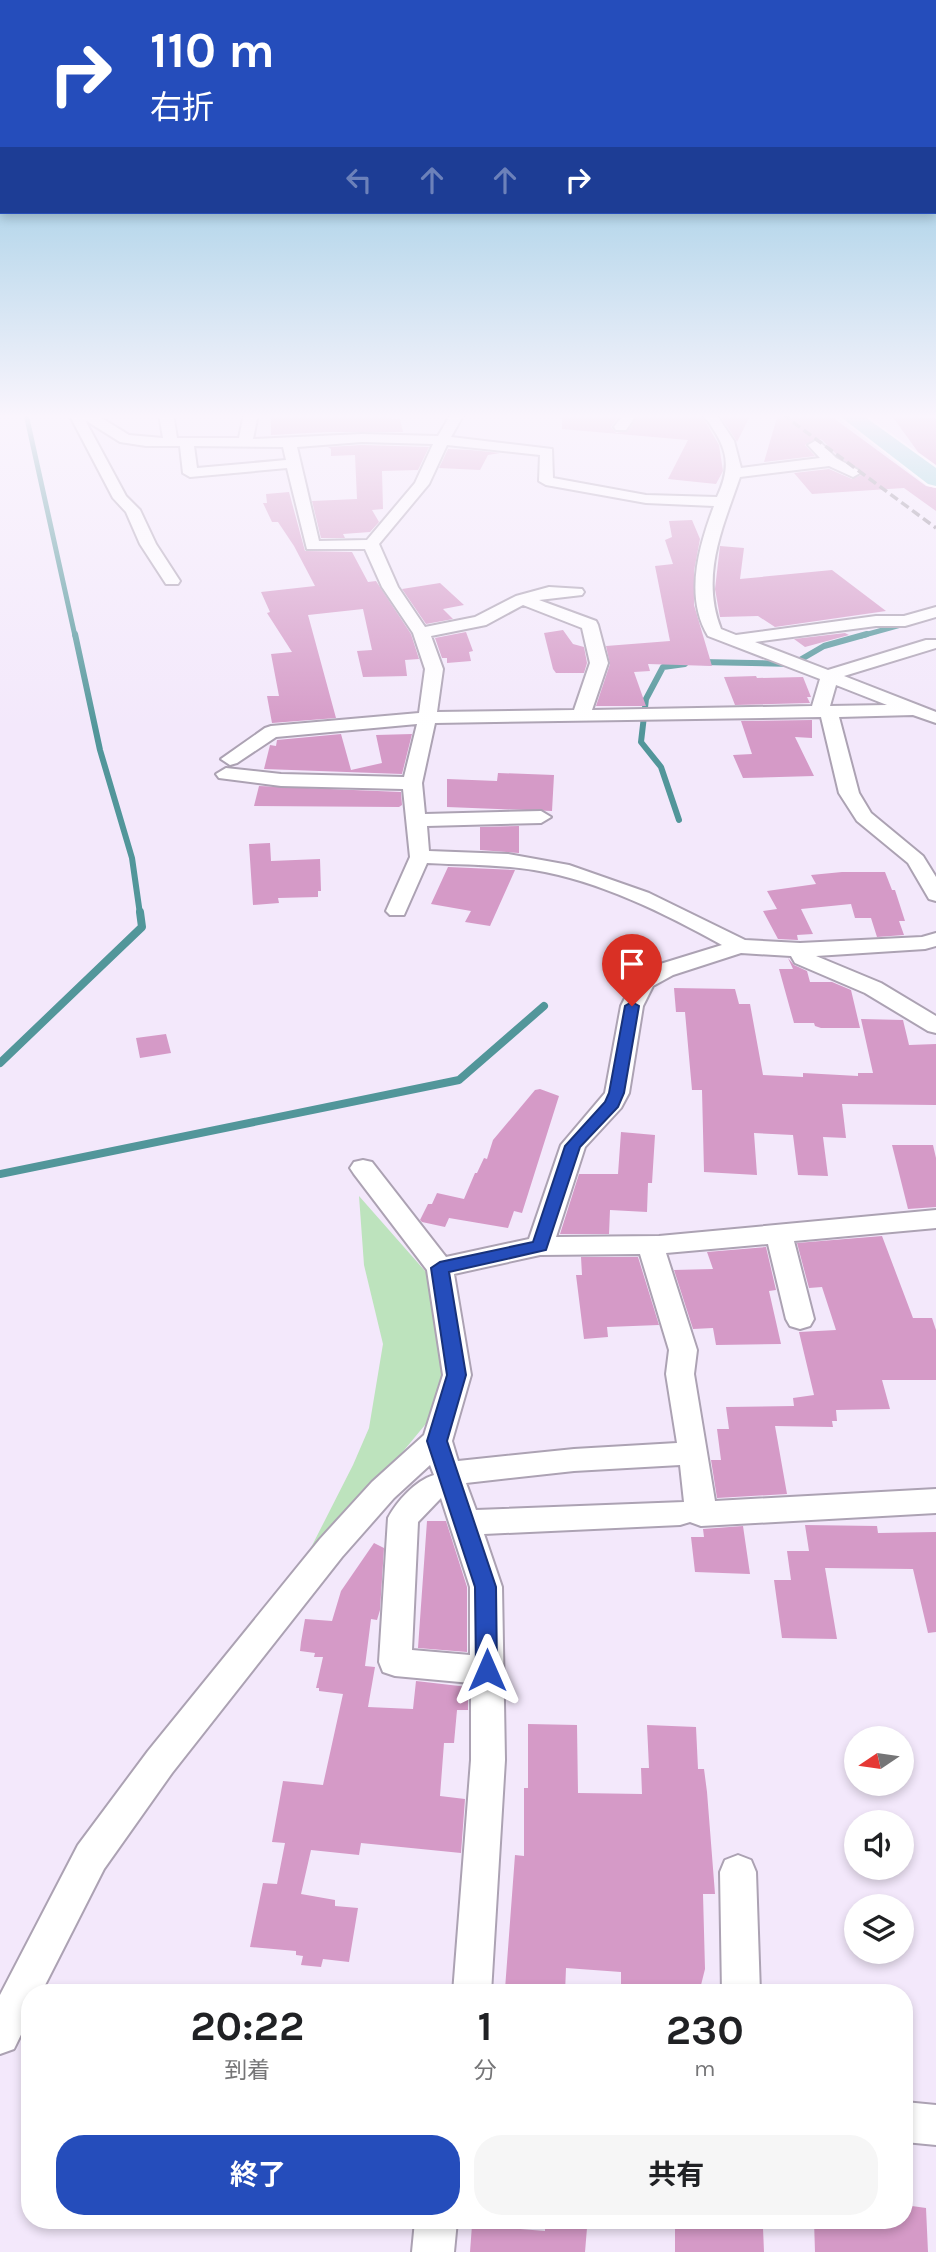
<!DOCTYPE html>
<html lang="ja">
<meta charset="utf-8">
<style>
body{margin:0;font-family:Karla,"Noto Sans JP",sans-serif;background:#f6f6f6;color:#202124;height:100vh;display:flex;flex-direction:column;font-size:26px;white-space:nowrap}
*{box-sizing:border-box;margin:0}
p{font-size:23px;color:#757577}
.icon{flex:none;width:38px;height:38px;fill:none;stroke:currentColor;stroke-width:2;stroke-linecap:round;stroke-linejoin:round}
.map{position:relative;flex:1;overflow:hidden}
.sheet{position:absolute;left:21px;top:1984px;width:892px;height:245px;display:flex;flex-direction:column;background:#fff;border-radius:28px;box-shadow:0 4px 10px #0003}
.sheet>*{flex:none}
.banner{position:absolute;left:0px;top:0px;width:936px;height:214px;box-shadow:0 4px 10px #0003;background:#254dbb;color:#fff;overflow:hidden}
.needle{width:46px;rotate:257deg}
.fabs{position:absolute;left:844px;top:1726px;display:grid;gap:14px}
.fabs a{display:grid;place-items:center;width:70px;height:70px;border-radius:50%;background:#fff;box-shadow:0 4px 10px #0003;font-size:35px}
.pin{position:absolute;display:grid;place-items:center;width:60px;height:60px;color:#fff;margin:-72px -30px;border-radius:50% 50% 50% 0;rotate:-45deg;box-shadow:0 0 7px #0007}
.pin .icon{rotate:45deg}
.me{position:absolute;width:77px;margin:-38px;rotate:0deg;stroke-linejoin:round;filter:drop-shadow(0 0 5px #0008)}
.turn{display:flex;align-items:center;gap:24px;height:147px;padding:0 35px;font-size:32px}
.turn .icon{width:91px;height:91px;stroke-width:2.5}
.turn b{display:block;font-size:49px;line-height:60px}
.lanes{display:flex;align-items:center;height:66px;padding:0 35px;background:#0003;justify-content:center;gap:35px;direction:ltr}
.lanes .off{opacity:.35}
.eta{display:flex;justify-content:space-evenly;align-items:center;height:119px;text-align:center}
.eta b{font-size:42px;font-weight:700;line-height:49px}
.action{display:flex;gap:14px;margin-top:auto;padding:14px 35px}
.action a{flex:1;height:80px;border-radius:28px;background:#254dbb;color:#fff;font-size:28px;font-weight:700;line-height:80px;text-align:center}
.action a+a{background:#f6f6f6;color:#202124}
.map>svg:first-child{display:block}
.green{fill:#bde3bd}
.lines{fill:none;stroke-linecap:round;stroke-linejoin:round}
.stream-far2{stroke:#52969a;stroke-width:5}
.stream-far1{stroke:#52969a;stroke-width:6}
.stream{stroke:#52969a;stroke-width:8}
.building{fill:#d59ac7}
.minor-casing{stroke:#aca2b3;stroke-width:4}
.primary-casing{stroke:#fff;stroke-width:4}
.minor{fill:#fff;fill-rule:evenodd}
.primary{fill:#88d2d4;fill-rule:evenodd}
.rail{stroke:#88818d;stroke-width:3.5;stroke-dasharray:9 4.5;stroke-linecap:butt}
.route{fill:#254dbb;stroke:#18327a;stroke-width:2}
</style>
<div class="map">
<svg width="936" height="2252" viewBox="0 0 936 2252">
<rect width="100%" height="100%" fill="#f3e8fb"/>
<!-- green -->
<path class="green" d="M359,1196L433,1280L445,1386L434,1414L291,1587L353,1465L369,1428L383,1344L364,1265Z"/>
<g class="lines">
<!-- stream-far2 -->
<path class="stream-far2" d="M26,414L75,636
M861,636L908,623"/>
<!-- stream-far1 -->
<path class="stream-far1" d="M75,634L100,750L132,858L140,914
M701,662L793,664L824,646L867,634
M679,820L661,767L641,742L646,699L663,667L685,664"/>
<!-- stream -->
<path class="stream" d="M0,1063L142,927L140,912
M0,1174L459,1080L544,1006"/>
</g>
<!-- building -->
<path class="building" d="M271,414H392V419H400L403,432H327L271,435Z
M562,414H620L611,427L616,433L628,431L639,414H701L719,445L723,471L716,484L668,479L688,440L562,429Z
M719,414H751L737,442L736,440Z
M778,414H828L926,486L936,488V511L904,488L812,494L794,473L829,469L852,479L861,475L862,472L838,456L822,440L816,438L805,445L815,456L764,462Z
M922,415L923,418L936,417V465L918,452L892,416Z
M362,445L429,447L418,470L382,471L383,509L372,510L379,522L370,532L343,534L345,538H321L312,501L357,499L355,455L331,456V449L328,447Z
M448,449L471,450L500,453L488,455L480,470L439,468Z
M289,492L305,551L352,552L368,582L376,581L411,634L419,659L405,660L407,676L363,677L357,651L372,650L363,609L308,615L336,718L272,723L267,696H279L271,654L292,652L267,613L270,612L261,592L315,586L294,546L278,522H272L263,503H267L266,494Z
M692,520L700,539L694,571V605L712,666L648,664L650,671L634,672L646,706H596L610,664L606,646L670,641L655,566L673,564L665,540L672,537L669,521Z
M720,546L744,548L740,579L832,570L886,611L775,627L758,616L720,617L715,589Z
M440,583L464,605L443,609L453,619L426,624L402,589Z
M563,630L573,644L584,647L587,663L584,673H556L553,669L544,633Z
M466,632L473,651L469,652L471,661L447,663V658H442L435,638Z
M845,633L849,635L805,647L794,639Z
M756,676L757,678L803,677L811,697H807L810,703L735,705L724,677Z
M812,720V738L795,737L814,776L743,778L733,755L752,754L741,721Z
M341,734L351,770L382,763L376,735L412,734L402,774L264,769L270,745L276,746L277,740Z
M498,773L554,775L552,811L447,807V779L497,781Z
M259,786L401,792L402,805L399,807L254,806Z
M519,826V853L480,850V827Z
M270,843L271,861L320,859L321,891H318V897L278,898L279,903L253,905L249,844Z
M448,867L515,870L490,926L465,922L471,911L431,904Z
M842,872H885L892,890H895L905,921H899L904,935L877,937L871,918H855L851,904L801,909L813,934L797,935L798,940L778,939L763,911L777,909L767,891L816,884L811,875Z
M788,958L794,965L807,971L810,982H832L851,990L860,1028H821L815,1026L814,1023H794L779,969H793Z
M674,988L735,989L739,1004H750L763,1075L803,1077V1073L858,1076V1073H873L861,1019L903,1020L909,1045L936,1044V1105L842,1104L846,1138L823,1137L828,1176L798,1175L793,1135L754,1133L757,1175L704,1172L702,1090H692L685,1012H676Z
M166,1034L171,1053L140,1058L136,1038Z
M540,1089L559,1096L522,1213L514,1211L508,1228L449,1218L445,1227L422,1222L420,1220L428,1204H432L437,1193L464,1199L475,1173H477L484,1158L487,1159L493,1140L535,1090Z
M621,1132L655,1135L652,1183H648L647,1212L610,1210L609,1234H560L579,1174H618Z
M892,1145H933L936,1158V1207L908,1209Z
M882,1236L913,1318H932L936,1330V1380H882L890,1409L836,1410L837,1421H832L833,1427L775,1426L787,1494L717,1498L711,1460H721L717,1429H729L726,1407L794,1406L793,1398L814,1395L799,1332L836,1330L822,1287L809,1288L797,1243Z
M766,1247L776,1290L769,1291L781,1344L716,1345L713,1328L693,1329L674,1270L713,1269L707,1252Z
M581,1257H638L659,1325L607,1327L608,1337L584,1339L576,1275H582Z
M427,1521H446L467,1587V1652L418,1648Z
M805,1525L877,1526L878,1533L936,1532V1632L928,1633L913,1569L825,1568L837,1639L782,1638L774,1580H791L787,1551H809Z
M743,1526L750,1574L695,1572L691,1537H704L703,1529Z
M374,1543L384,1548L380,1610L377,1620L371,1619L365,1666L375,1667L368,1707L413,1709L416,1681L468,1687V1710H457L454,1743H444L440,1796L465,1799L461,1853L361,1843L359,1855L311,1850L301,1894L335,1900V1906L358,1908L349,1962L323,1959L321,1967L301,1965L303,1956L296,1955V1951L250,1947L263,1883L277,1884L285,1843L272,1842L283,1781L323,1785L343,1694L319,1691V1688H316L323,1657H314L315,1653L300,1651L301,1642L305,1619L332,1621L341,1591Z
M528,1724L577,1725L578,1793L642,1794L641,1768H649L647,1725L696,1727L698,1769H704L707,1792L715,1894H703L705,1969L699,1993H621V1972L566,1968L565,1993H512V1989H505L515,1855L524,1856V1788H528Z
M905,2205L926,2208L928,2252H815L814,2221H905Z
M675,2221L763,2228L764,2252H675Z
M545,2222L587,2228L585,2252H470L472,2225L545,2231Z"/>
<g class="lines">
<defs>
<path id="minor" d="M69,414H95L129,435L163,438L159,414H173L177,438H239L244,414H258L253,439L362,434L438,436L451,414H464L451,437L552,449L553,478L646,495L717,497C734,461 725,445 703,414H716L734,441L741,468L820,458L808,445L815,441L820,442L836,458L858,470L860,473L853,477L829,466L740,477C723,527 700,575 721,629L736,635L876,616H904L936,607V617L905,626H876L755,642L828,670L926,640H936V648L844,676L936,712V723L913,715L839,717L859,793L871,813L923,856L936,877V901L929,899L908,863L857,821L839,793L821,717L435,723L422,783L425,814L541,811L551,817L541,823L427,826L429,851L508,854L569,865L649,893L745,940L800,943L922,937L936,933V946L925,949L816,956L881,983L936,1016V1033L928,1031L865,993L795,963L791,956L741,953L673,975L653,986L643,1006L629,1093L621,1108L585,1147L556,1237L659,1236L936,1210V1228L794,1241L814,1319L810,1326L800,1329L790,1326L786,1319L768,1244L666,1253L697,1350L694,1374L715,1501L936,1489V1513L701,1526L690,1522L680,1525L484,1534L502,1587L505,1760L491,1993H453L471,1760V1683L395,1676L383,1672L379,1662L388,1518C397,1501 415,1481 434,1475L430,1465L394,1498L342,1557L172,1773L104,1869L41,1993H30V2016L14,2049L0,2054V1995L78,1845L148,1751L320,1539L372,1482L424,1435L443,1375L427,1270L354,1174L350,1168L354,1162L363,1160L372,1162L446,1257L529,1239L561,1145L605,1093L621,1006L633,982L657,965L722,945C664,913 600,881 534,870C499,864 463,865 427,863L404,915H390L386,911L410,857L403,789L281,786L219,778L216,774L226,768L281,774L404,777L417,724L276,737L237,763L230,765L221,759L265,728L271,726L419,713L425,669L413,633L382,587L365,549H307L287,468L190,477L183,473L180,446H146L120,442L85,420L126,496L140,510L156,544L180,581L178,584H166L140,544L126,512L113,498ZM362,442L433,444L415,483L367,540L319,541L297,447ZM447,445L540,455L539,481L546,485L646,503L714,506C699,546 684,596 708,636L820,679L812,706L592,710L608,663L598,625L596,621L539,600L582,595L584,592L582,589L549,587L516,596L475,617L425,627L398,587L379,544L429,484ZM194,446L283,447L286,460L197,468ZM523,605L582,628L590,663L574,710L437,712L443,669L431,636L486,625ZM836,685L887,705L830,706ZM640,1254L669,1350L666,1374L677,1443L574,1449L458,1461L452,1441L471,1375L454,1274L540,1255ZM680,1465L684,1502L476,1510L466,1483L574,1471ZM441,1498L470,1587V1655L412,1650L418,1522Z
M624,414H637L626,430H616L614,427Z
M738,1855L751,1860L756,1872L760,1993H722L720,1872L725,1860Z
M905,2102L936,2105V2145L905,2142Z
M415,2221H457L454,2252H412Z"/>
<path id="primary" d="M837,414H861L936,468V486L928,484Z"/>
</defs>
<!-- minor casing -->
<use href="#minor" class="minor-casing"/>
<!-- primary casing -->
<use href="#primary" class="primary-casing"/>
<!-- minor -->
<use href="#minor" class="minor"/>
<!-- primary -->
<use href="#primary" class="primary"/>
<!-- rail -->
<path class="rail" d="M782,414L936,528"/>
</g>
<!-- sky -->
<linearGradient id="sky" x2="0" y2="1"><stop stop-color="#70b8d8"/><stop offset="0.57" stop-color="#faf5fd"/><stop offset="1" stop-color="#faf5fd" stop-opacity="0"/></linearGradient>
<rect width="936" height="730" fill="url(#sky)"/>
<!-- route -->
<path class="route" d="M632,1002L639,1006L624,1093L618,1107L580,1147L546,1250L449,1272L466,1375L447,1441L496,1587L497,1670L494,1677L487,1679L479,1677L476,1670L475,1587L427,1441L447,1375L431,1268L440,1262L533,1242L565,1146L605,1102L609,1093L625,1006Z"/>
</svg>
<div class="fabs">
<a><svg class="needle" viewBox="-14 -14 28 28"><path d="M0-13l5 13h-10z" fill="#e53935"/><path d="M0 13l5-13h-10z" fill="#757577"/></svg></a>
<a><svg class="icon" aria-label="sound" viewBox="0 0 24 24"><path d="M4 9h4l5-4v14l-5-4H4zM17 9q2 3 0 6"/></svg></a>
<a><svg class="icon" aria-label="layers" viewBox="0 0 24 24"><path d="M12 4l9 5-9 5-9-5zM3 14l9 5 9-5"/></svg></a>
</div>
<div class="pin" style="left:632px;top:1006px;background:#d93025"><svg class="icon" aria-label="arrive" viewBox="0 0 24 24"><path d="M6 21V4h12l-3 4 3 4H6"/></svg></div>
<svg class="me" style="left:487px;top:1670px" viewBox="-20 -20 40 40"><path d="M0-17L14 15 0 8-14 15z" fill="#254dbb" stroke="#fff" stroke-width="4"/></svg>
<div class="banner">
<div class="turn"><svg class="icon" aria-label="right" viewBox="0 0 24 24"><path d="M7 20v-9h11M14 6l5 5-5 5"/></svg><div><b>110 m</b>右折</div></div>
<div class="lanes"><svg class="icon off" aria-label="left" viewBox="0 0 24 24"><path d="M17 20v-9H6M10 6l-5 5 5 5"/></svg><svg class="icon off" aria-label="ahead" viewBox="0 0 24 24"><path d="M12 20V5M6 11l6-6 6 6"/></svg><svg class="icon off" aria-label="ahead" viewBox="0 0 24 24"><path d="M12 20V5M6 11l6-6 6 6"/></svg><svg class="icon" aria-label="right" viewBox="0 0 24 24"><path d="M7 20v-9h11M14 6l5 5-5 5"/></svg></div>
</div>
<section class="sheet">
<div class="eta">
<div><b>20:22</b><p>到着</p></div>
<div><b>1</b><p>分</p></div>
<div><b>230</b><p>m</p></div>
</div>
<div class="action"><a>終了</a><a>共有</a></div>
</section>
</div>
